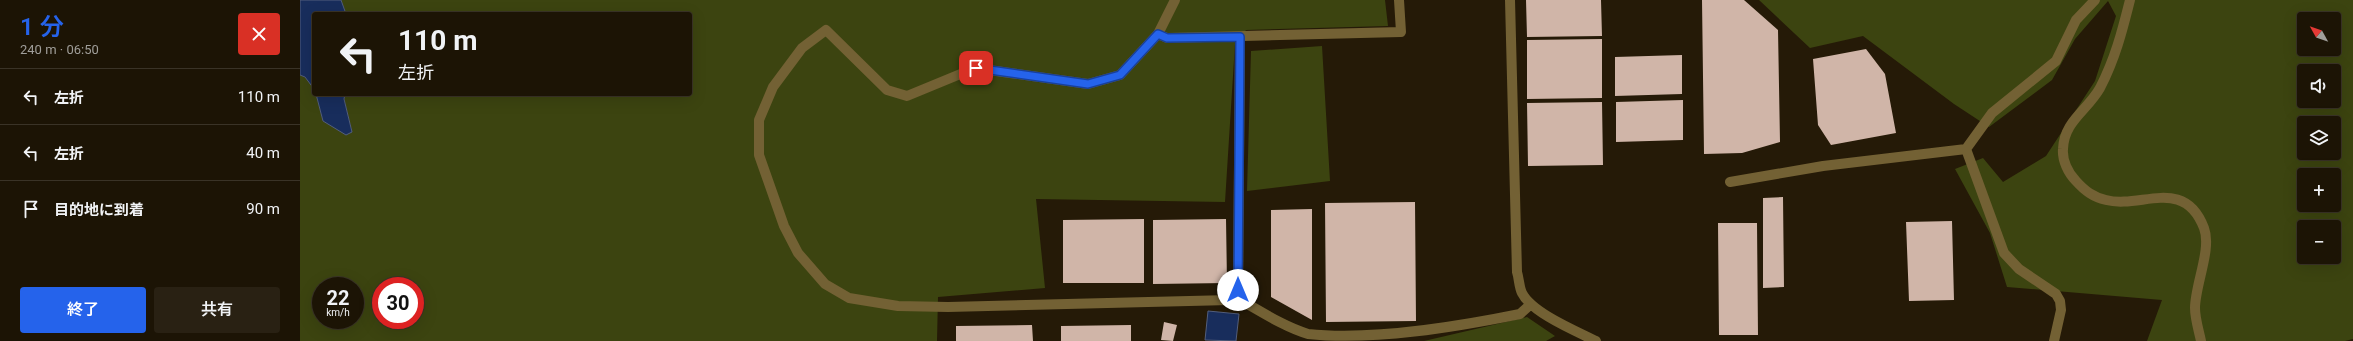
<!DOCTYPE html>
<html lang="ja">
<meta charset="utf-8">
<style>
body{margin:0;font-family:Roboto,"Noto Sans JP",sans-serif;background:#292113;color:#f1f3f6;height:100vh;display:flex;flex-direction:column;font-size:15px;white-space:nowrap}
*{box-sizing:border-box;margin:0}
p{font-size:13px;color:#a09e9a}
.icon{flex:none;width:22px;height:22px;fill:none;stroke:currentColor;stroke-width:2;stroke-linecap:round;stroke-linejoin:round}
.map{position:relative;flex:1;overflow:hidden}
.drawer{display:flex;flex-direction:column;background:#1c1405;width:300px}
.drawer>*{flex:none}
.guide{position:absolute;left:12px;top:12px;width:380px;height:84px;border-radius:4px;box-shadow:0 4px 16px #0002,0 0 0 1px #3a3327;background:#1c1405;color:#f1f3f6;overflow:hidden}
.needle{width:26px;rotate:310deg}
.fabs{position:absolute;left:1997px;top:12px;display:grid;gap:8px}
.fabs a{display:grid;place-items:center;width:44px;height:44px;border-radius:4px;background:#1c1405;box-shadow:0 4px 16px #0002,0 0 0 1px #3a3327;font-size:20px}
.speed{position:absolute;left:12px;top:277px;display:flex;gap:8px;font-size:20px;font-weight:700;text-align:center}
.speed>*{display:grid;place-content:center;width:52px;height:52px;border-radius:50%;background:#1c1405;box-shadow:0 4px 16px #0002,0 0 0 1px #3a3327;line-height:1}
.speed small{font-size:10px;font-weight:400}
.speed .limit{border:6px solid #d22;background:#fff;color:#111}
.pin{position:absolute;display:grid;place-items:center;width:34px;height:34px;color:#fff;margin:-17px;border-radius:8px;box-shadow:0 2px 6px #0006}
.me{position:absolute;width:44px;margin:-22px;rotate:0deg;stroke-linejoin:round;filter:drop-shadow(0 0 3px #0008)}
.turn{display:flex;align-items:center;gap:14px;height:84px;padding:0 20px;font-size:18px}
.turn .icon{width:52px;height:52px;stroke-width:2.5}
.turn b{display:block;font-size:28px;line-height:34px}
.round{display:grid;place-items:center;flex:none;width:42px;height:42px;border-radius:4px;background:#292113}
.summary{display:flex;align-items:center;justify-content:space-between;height:68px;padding:0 20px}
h1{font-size:24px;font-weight:600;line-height:30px;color:#2563eb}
.cta{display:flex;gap:8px;margin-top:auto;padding:8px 20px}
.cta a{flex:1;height:46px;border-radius:4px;background:#2563eb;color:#fff;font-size:16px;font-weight:600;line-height:46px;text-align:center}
.cta a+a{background:#292113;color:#f1f3f6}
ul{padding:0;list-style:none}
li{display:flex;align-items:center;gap:12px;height:56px;padding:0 20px;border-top:1px solid #3a3327}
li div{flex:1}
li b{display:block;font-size:15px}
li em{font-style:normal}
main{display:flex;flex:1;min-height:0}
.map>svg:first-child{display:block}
.green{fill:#3c4410;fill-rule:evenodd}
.water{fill:#182d5c;stroke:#525e7c}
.building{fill:#d0b5a8}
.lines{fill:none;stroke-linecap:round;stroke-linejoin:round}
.minor{stroke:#736134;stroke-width:10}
.route-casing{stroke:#184099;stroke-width:10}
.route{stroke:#2563eb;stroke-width:7}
</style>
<main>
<section class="drawer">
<div class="summary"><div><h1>1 分</h1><p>240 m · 06:50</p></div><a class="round" style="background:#d93025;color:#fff"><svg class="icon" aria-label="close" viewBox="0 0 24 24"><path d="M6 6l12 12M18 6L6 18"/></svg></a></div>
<ul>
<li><svg class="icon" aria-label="left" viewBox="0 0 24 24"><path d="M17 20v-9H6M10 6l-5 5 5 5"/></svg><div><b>左折</b></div><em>110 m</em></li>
<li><svg class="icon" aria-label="left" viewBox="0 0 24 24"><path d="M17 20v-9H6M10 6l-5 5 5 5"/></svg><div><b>左折</b></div><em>40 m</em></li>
<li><svg class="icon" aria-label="arrive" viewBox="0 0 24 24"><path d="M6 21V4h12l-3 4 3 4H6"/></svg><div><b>目的地に到着</b></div><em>90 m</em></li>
</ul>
<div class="cta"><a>終了</a><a>共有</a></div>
</section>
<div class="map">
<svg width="2053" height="341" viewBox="0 0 2053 341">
<rect width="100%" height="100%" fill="#251a07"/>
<!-- green -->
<path class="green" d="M41,0H1085L1088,26L946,30L935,44L925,202L736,199L745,288L638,297L637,341H0V75C17,81 19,106 23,121L52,131L44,99L45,94H390V14H46ZM21,286H55V320H21ZM81,286H115V320H81Z
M1459,0H2053V339L2045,341H1847L1862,300L1707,287L1690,233L1655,169L1683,158L1703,182L1746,156L1795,81L1816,16L1808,1L1775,39L1752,80L1689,127L1654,104L1563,36L1510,48ZM2004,19H2034V49H2004ZM2004,71H2034V101H2004ZM2004,123H2034V153H2004ZM2004,175H2034V205H2004ZM2004,227H2034V257H2004Z
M1022,46L1030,181L947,191L951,51Z
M1227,317L1255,336L1246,341H1124Z"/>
<!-- water -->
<path class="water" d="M0,0H41L46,14H14V89L5,77L0,75Z
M16,94H45L44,99L52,132L46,135L23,121Z
M908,311L939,314L936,341L905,340Z"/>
<!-- building -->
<path class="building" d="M1226,0H1301L1302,36L1227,37Z
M1402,0H1444L1478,30L1480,142L1442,153L1404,154Z
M1302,39V98L1227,99V40Z
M1566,49L1585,74L1596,133L1531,145L1518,125L1513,59Z
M1382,55V94L1315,96V57Z
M1383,100V140L1316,142V102Z
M1302,102L1303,165L1228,166L1227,103Z
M1483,197L1484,287L1463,288V198Z
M1115,202L1116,321L1026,322L1025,203Z
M1012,209V320L971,297V210Z
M844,219V283H763V220Z
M926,219L927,283L853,284V220Z
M1652,221L1654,300L1609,301L1606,222Z
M1418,223H1457L1458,335H1419Z
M864,322L877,325L873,341L861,340Z
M732,325L733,341H656V326Z
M831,325V341H761V326Z"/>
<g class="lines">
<!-- minor -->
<path class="minor" d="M875,0L858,34L867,38L1101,32L1099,0
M1210,0L1217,272C1219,278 1219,287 1222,293C1232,313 1276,331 1296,341
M1830,0C1822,32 1815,59 1800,88C1787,111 1764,121 1763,149C1762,160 1768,173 1776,181C1785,191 1793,197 1806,200C1841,209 1884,176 1904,228C1912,249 1895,285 1895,308C1895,319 1899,331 1901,341
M858,34L820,75L788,84L675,68L607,96L587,90L526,30L502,48L473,87L459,120V155L484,226L498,253L525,284L549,298L598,306L648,307L930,300L935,297L938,290L940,37
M1430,182L1523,166L1666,149
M935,297C959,310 982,326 1008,334C1073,341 1156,327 1220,314L1231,304
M1754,341L1761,310L1760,301L1756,294L1719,269L1704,253L1666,149L1692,113L1756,61L1776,20L1795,0"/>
</g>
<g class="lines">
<defs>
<path id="route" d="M676,68L788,84L820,75L858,34L867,38L940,37L938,290"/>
</defs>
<!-- route casing -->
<use href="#route" class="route-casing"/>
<!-- route -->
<use href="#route" class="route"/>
</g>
</svg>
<div class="fabs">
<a><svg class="needle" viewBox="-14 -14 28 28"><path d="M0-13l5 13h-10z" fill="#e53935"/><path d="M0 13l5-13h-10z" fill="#a09e9a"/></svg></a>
<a><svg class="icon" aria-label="sound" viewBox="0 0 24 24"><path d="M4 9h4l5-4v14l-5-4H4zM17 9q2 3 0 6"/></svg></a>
<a><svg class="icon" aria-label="layers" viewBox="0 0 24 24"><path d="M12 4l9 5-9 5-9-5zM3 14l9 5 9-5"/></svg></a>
<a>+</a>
<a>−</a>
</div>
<div class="speed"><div>22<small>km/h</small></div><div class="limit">30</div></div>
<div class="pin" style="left:676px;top:68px;background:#d93025"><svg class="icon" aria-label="arrive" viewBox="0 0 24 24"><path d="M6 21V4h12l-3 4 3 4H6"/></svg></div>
<svg class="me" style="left:938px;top:290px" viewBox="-20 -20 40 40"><circle r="19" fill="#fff"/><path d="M0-13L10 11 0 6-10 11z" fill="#2563eb"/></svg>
<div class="guide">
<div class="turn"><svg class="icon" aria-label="left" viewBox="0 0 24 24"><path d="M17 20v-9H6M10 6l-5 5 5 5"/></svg><div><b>110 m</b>左折</div></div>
</div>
</div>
</main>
